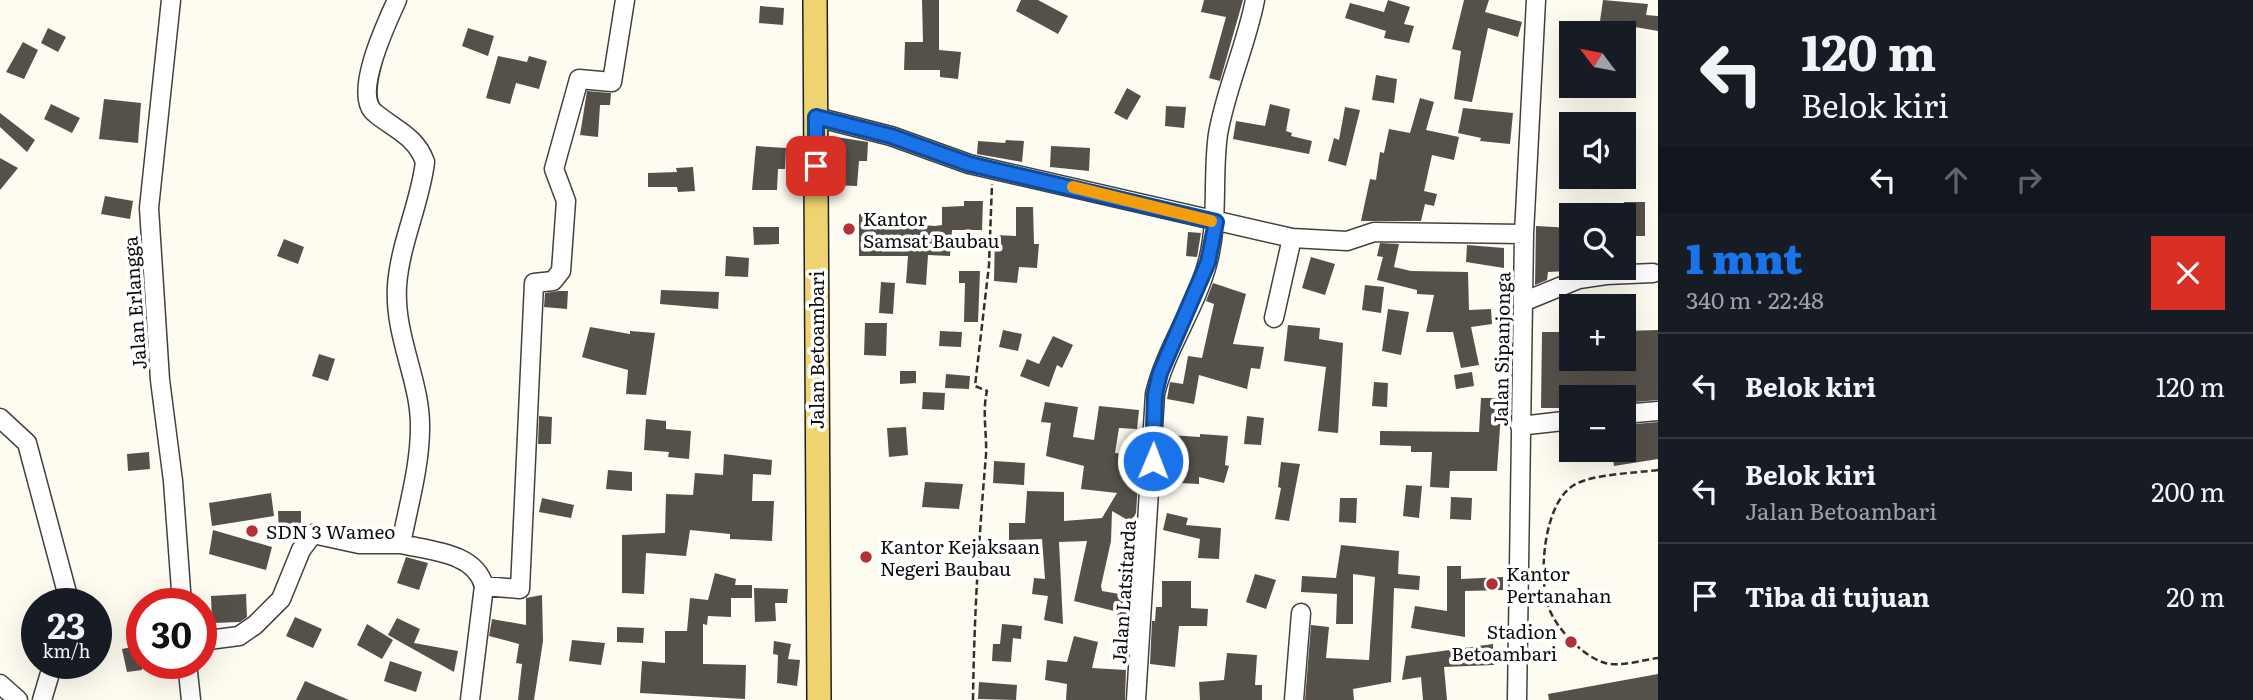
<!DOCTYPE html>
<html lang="id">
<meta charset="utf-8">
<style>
body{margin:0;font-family:Literata,serif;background:#242831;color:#f1f3f6;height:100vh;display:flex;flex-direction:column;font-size:26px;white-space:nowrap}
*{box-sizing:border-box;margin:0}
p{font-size:23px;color:#9ea1a6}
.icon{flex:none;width:38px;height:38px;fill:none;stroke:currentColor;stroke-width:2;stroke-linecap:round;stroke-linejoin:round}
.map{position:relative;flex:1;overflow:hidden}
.details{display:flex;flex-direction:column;background:#171b24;width:595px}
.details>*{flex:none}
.guide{background:#171b24;color:#f1f3f6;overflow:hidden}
.needle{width:46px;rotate:302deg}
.buttons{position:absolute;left:1559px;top:21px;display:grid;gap:14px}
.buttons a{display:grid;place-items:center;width:77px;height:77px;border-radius:0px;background:#171b24;box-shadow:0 7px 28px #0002;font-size:35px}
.speed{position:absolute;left:21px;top:588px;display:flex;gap:14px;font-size:35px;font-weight:700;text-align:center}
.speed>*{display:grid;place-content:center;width:91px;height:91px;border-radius:50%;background:#171b24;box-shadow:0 7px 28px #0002;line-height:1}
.speed small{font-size:18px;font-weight:400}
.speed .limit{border:10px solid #d22;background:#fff;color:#111}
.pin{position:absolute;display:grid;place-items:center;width:60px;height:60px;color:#fff;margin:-30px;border-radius:14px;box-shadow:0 4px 10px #0006}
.me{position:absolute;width:77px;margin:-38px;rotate:1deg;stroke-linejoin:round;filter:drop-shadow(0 0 5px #0008)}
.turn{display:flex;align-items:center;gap:24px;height:147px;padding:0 28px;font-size:32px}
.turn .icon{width:91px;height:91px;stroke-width:2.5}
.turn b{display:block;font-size:49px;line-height:60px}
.lanes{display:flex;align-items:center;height:66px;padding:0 28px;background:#0003;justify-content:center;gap:35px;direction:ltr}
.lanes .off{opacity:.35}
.round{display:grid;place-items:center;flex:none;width:74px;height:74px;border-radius:0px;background:#242831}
.summary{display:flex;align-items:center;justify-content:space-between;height:119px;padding:0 28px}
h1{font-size:42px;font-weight:800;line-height:52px;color:#1a73e8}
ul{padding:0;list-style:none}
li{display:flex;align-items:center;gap:21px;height:105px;padding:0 28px;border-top:2px solid #363941}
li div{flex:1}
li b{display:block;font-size:26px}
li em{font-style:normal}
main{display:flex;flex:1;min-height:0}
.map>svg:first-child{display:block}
.building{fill:#56504b}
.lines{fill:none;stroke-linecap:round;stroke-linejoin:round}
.minor-casing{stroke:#414141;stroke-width:21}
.major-casing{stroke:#1f1f1f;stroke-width:26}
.path{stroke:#303030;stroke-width:2.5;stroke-dasharray:7 3.5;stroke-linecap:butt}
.minor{stroke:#fff;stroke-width:18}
.major{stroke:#efd370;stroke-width:23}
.route-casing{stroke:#114b97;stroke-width:18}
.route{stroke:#1a73e8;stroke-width:12}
.slow{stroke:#f59e0b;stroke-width:12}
.poi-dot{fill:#b53033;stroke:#fff;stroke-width:2.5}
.labels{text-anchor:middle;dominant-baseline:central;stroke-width:7;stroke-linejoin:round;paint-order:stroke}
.poi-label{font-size:19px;fill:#0e0e0e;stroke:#fff;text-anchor:start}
.street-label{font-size:19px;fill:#0e0e0e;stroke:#fff}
</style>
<main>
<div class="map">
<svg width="1658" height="700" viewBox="0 0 1658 700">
<rect width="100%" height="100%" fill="#fefcf1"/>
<!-- building -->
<path class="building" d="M922,0H939V50L961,52L958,79L940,77V70H904L905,42H923Z
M1021,0H1038L1068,16L1058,34L1016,11Z
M1204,0H1243L1220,81L1209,78L1226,17L1201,12Z
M1388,0L1410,7L1404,24L1414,26L1409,43L1384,38L1386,31L1345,18L1350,3L1384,12Z
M1464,0H1489L1485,12L1522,22L1518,37L1488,28L1472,102L1454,99L1461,51L1452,49Z
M1603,0L1648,4L1646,15L1658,16V31L1600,21Z
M760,6L784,8L783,25L759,23Z
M48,28L66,37L58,52L41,43Z
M468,28L494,36L488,56L462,46Z
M23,42L38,50L24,79L6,72Z
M498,56L527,62L529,56L547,61L539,89L516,83L510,104L486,98Z
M1376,75L1397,79L1394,103L1372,100Z
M1127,88L1141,96L1127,120L1114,113Z
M587,91L611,93L610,105H600L598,137L580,135Z
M1420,98L1434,102L1426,130L1459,137L1454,160L1432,155L1424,191L1437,194L1434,206L1425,204L1421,221H1361L1370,179L1376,180L1380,152L1384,153L1389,129L1410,133Z
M104,99L141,103L138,143L99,139Z
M51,104L80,118L72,133L44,119Z
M1270,104L1290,109L1286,131L1292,133L1291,136L1312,141L1309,154L1233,139L1236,121L1265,126Z
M1166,106L1186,107L1184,128L1165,126Z
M1345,107L1360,110L1346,166L1328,161L1334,138L1339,140Z
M1463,108L1513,113L1510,144L1480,141L1481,138L1458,133Z
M0,113L35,140L27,152L0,127Z
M836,137L868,142L867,161H859L857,186L832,185Z
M1006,140L1024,141L1022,162L977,154L978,141L1005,143Z
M756,146L786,148L785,169H778L777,190H752Z
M1051,146L1090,148L1089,171L1050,167Z
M0,158L18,168L0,190Z
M693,167L695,191L678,192L677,187H648V173L677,172L676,168Z
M105,196L133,201L130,219L101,214Z
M964,201H983L982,230H952L950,256L928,255L926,285L906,283L908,256H859V214L908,213V224L935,226L942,225V207L964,206Z
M1624,202H1645V236H1625Z
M1016,207H1033L1034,244H1039L1037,268L1019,267L1017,283L994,281L995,235L1016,236Z
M1536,226L1572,228V262H1569V271L1548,272L1547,280L1535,285Z
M753,227H779V244L754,245Z
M1188,232L1201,233L1197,257L1186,256Z
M284,239L304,247L298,264L277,256Z
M1380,243L1399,244L1394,267L1411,271L1468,272L1469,310L1491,309L1492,324L1471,327L1479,365L1461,368L1453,332H1426L1434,295L1417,294V290L1377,280L1383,257L1377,256Z
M1467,245L1504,248V268L1466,262Z
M726,256L749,258L748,277L725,276Z
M1311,257L1335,264L1325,295L1302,288Z
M959,271H980L978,322H964L965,283H959Z
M881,282L895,283L893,314L879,313Z
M1213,283L1246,294L1233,344L1264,347L1260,369L1251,368L1247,389L1199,375L1194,404L1167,399L1170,382L1183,384L1188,356L1202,358L1214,304L1206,301Z
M1365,285L1384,287L1381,313L1362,310Z
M661,290L719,292L718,309L660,304Z
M559,291H568L567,309L544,307L545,293Z
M1388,309L1409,312L1401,355L1382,351Z
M865,323H887L886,356L864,355Z
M1288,325L1320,328L1319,339L1343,343L1338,433L1318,431L1326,367L1284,361Z
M590,327L630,334V331L655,333L646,395L626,394L628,370L582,357Z
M1003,330L1022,334L1018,351L999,347Z
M1658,330V400L1624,403V397H1572V408H1541L1542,332H1572V359H1624V331Z
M940,331L962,332L961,347L939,346Z
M1053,336L1073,345L1062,368L1057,365L1049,387L1020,376L1027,359L1039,364Z
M319,354L335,359L328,381L312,376Z
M900,371H916V383L900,384Z
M1472,372L1474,386L1456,389L1454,375Z
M946,374L970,376L969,389L945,388Z
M1374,382L1388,383L1387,407L1372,406Z
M923,392L945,393L944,410L922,409Z
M1481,398H1502L1497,471H1450L1449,488L1430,487L1432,452H1411V446L1380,445V431L1479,432Z
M1045,402L1078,407L1073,437L1094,440L1099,406L1139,410L1137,429L1119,428L1115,453L1140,455L1136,513L1131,522L1112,511L1111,541L1101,586L1102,591L1131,596L1128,640H1124L1123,645L1114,644L1118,612L1074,601L1087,541L1059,542L1063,624L1044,620L1048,596L1032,594L1034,578L1045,579L1042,539L1009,540V523H1025L1027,491L1064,492V521L1102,518L1117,493L1081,489L1084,466L1046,456L1051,423L1041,422Z
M539,416L552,417L551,444H538Z
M1247,416L1264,418L1261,445L1244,444Z
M646,419L666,421V429L691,431L689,459L668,457L669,452L644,450Z
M1658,422V459L1614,466L1612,450H1624V425Z
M906,427L908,455L889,457L887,428Z
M1200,434L1228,436L1225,465L1229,466L1224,483L1199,477V484L1161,482L1162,457L1167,458L1169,435L1200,437Z
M149,452L150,469L128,471L127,454Z
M724,454L772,460L771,475L753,474L752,501H774L772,541L730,539V534L690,530L686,556L646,553L644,594L622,593V535L665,533L666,494L693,495L695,473L723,475Z
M994,461L1025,463L1024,485L993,483Z
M1281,462L1300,464L1289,521L1275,519L1281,488L1278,487Z
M608,470L632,472V491L606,489Z
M925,482L963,484L959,509L922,507Z
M1406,485L1422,486L1419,518L1403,516Z
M271,493L274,516L212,526L209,503Z
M1451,497L1472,498L1471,520L1450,519Z
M542,498L574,505L571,518L539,512Z
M1340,498H1357L1356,523L1339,522Z
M278,511H301V531L296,538L279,539Z
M1167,513L1188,518L1186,525L1221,528L1219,559L1198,558L1200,539L1163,530Z
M213,530L272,547L266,570L209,554Z
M1341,545L1399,551L1398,574L1420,576L1419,590L1394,588L1391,682L1353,689L1354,700H1305L1311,625L1329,627L1326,658L1369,660L1375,577L1353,574V624H1336L1337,594L1301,592L1302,576L1336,578Z
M406,557L428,563L419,590L397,583Z
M1447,566H1461V579L1503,577V590L1465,591V637L1411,628L1415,606L1447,611Z
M715,573L736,579L735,585H752V598H731V617L708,616L707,625L703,624V664L746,665L745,699L640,693L642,661L665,663V631H687L690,598L708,600Z
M1255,574L1276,580L1266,609L1246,602Z
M1162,581H1191V608L1208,609L1207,626H1179L1175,667L1150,664L1152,621H1155L1156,607H1162Z
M754,588L788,589L787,603H775L776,621L755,622Z
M246,594L247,617L240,622L212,623L211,596Z
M542,595L543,641L534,700H518L522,664L516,663L519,644L489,636L492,619L526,625V598Z
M295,617L322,629L313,648L286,636Z
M397,618L420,629L414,643L458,651L454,672L388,635Z
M367,624L393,640L382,659L357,645Z
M1002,624L1022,626L1021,639L1013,638L1011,662L992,661L993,644H1000Z
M617,627L644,628L643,643L617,642Z
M1074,636L1098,642L1092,668L1126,670L1125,700H1066L1067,684L1045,680L1047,660L1067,662Z
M572,640L605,643L601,665L569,661Z
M774,641L791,644L788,659L800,660L797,686L777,683L778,655L773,654Z
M1493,644L1494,665L1444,667L1447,700H1423L1421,677L1402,680L1406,656Z
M142,645V670L127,672L122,649Z
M1227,653L1257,655L1255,685H1262V700H1200L1199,682L1224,680Z
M390,661L422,672L416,692L384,681Z
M1658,674V700H1549L1548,694Z
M305,681L349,700H296Z
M979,682L1017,685L1016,700L978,699Z"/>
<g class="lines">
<defs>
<path id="minor" d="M171,0L149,208L160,380L173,481L182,604
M397,0C387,22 352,95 375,113C394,129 416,136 425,162C420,204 400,243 397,286C394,338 421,381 420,428C420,466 408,507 401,544C430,551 475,552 484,586L470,700
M816,117L891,136L969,164L1292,238L1347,241L1374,232L1524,234
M1523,302L1579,279L1606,275L1653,273
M1274,318L1292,238
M1624,414L1658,411
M0,418L27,443L70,604
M1520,426L1572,420
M484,586L520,589L534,283L553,281L561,271L566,201L554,169L579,79L612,82L625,0
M201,641L239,636L255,625L281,599L301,550L313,534L359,544H401
M187,663L191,700
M0,684L18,700
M42,700L53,663
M1136,700L1155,394C1166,348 1196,308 1208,261C1219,218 1212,176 1218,134C1226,88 1246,46 1255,0
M1294,700L1301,613
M1517,700L1524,234L1536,0"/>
<path id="major" d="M815,0L819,700"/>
</defs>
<!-- minor casing -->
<use href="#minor" class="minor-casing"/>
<!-- major casing -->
<use href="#major" class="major-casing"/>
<!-- path -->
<path class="path" d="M1658,470C1636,473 1592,474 1574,485C1544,503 1539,571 1547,603C1554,627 1582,656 1605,663C1619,667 1643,660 1658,658
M973,700C974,618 979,536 986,455C987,433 982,412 987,391L975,386L989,265L992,184"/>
<!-- minor -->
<use href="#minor" class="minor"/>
<!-- major -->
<use href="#major" class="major"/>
</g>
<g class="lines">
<defs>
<path id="route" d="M816,166V117L891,136L969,164L1216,222L1208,262L1160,373L1155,394L1153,461"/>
</defs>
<!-- route casing -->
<use href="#route" class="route-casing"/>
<!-- route -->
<use href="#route" class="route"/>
<!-- slow -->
<path class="slow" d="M1073,187L1211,221"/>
</g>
<!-- markers -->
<g class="poi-dot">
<circle cx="849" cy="229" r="7"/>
<circle cx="252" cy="531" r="7"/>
<circle cx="866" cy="557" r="7"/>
<circle cx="1492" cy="584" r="7"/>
<circle cx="1571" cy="642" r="7"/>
</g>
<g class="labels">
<!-- poi labels -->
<g class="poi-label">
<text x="863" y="218">Kantor<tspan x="863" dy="22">Samsat Baubau</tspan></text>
<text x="266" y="531">SDN 3 Wameo</text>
<text x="880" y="546">Kantor Kejaksaan<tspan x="880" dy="22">Negeri Baubau</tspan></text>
<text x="1506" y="573">Kantor<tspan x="1506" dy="22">Pertanahan</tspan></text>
<text x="1557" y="631" text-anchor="end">Stadion<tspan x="1557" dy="22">Betoambari</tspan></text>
</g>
<!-- street labels -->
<g class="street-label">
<text transform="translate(134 303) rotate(-94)">Jalan Erlangga</text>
<text transform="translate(1501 349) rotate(-89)">Jalan Sipanjonga</text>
<text transform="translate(816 350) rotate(-90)">Jalan Betoambari</text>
<text transform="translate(1123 592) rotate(-86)">Jalan Latsitarda</text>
</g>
</g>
</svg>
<div class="buttons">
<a><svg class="needle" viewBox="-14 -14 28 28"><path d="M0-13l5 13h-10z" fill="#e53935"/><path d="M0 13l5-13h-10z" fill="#9ea1a6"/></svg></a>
<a><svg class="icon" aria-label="sound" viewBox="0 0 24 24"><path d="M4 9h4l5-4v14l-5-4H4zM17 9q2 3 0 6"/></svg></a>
<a><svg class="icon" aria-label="search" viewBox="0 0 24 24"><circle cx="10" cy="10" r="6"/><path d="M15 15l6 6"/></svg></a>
<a>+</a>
<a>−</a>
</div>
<div class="speed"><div>23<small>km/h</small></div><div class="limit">30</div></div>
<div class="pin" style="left:816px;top:166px;background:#d93025"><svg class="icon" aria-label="arrive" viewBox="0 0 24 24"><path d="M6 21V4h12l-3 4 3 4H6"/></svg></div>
<svg class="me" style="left:1153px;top:461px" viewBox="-20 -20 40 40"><circle r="17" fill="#1a73e8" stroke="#fff" stroke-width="3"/><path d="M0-11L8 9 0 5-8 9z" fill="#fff"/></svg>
</div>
<section class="details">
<div class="guide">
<div class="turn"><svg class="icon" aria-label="left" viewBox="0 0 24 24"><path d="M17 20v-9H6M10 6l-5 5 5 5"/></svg><div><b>120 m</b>Belok kiri</div></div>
<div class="lanes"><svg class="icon" aria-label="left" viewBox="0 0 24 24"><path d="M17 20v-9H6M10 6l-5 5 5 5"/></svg><svg class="icon off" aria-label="ahead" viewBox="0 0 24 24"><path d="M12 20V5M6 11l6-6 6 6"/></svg><svg class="icon off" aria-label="right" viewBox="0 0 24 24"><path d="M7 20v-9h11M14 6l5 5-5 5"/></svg></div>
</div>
<div class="summary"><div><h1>1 mnt</h1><p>340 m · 22:48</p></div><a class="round" style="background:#d93025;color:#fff"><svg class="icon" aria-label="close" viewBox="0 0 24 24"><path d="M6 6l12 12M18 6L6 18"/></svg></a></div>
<ul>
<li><svg class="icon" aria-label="left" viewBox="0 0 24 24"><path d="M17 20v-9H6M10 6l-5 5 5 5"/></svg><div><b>Belok kiri</b></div><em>120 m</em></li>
<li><svg class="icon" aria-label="left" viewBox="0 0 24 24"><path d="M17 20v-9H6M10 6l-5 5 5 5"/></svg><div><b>Belok kiri</b><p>Jalan Betoambari</p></div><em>200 m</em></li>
<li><svg class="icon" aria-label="arrive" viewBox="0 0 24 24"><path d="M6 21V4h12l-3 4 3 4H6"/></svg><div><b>Tiba di tujuan</b></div><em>20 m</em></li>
</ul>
</section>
</main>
